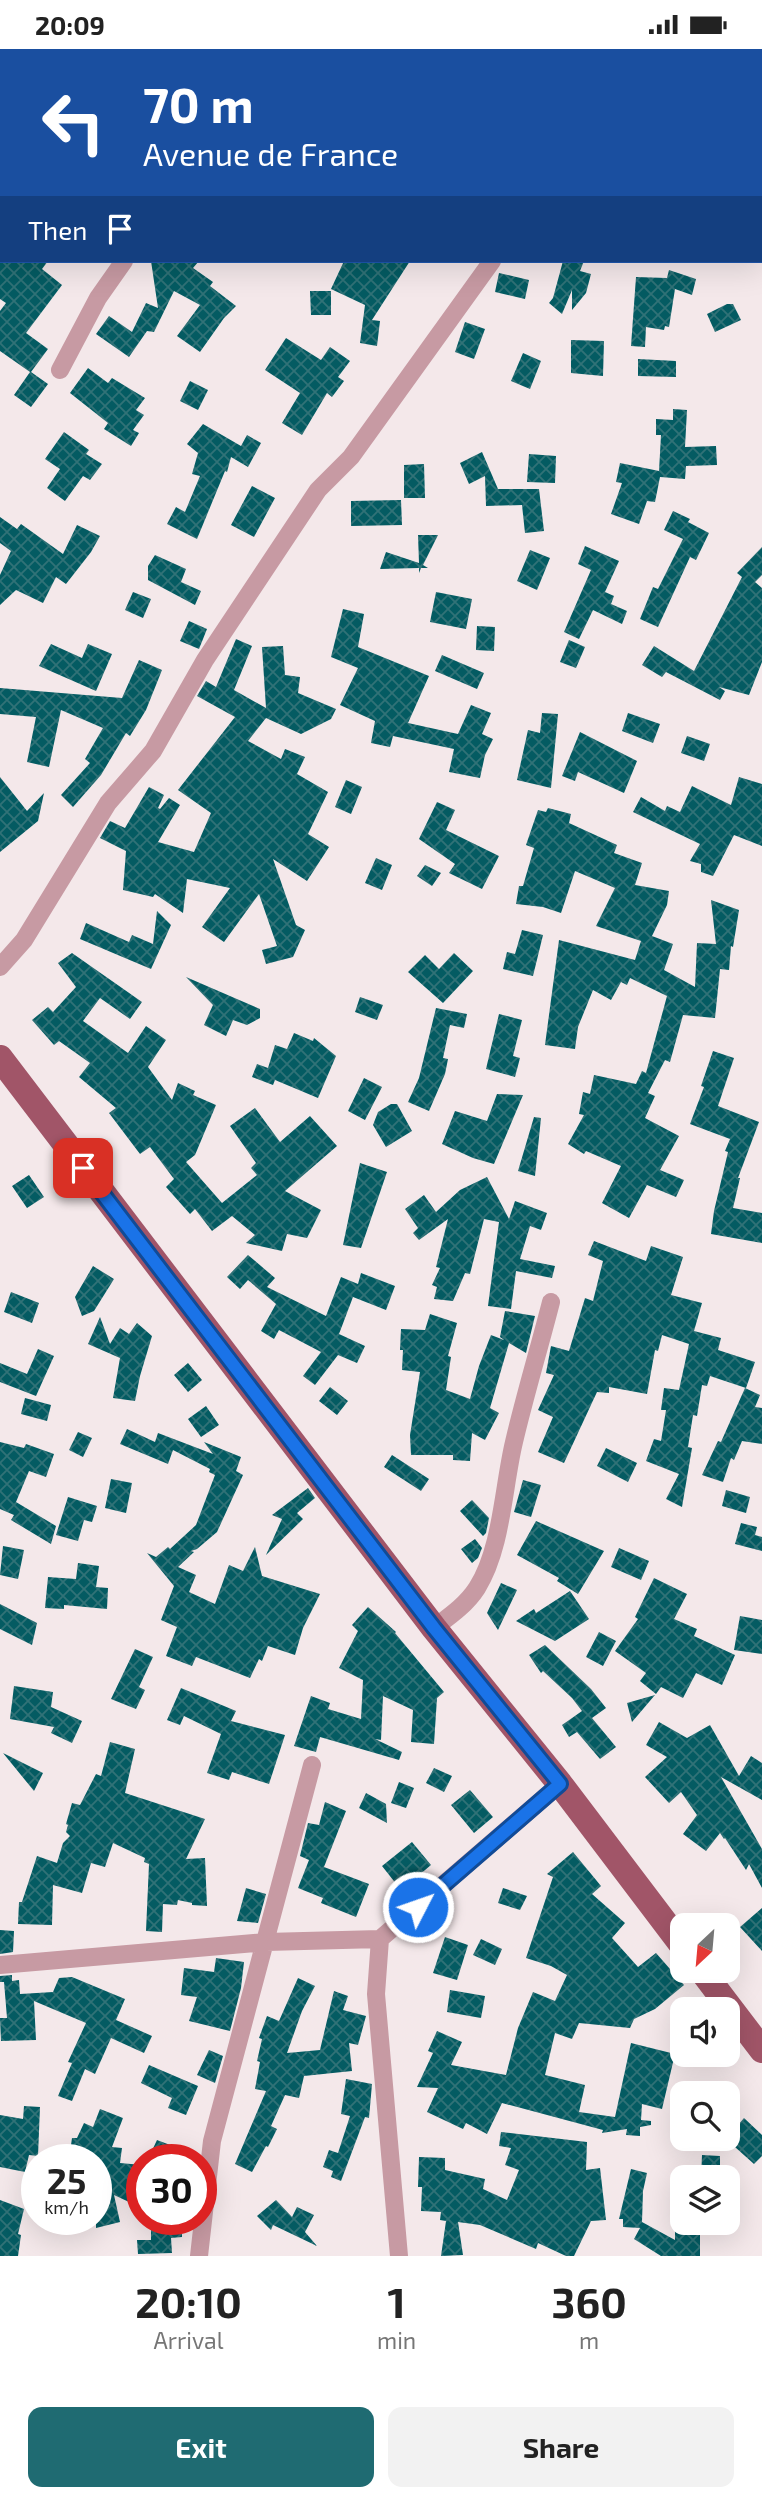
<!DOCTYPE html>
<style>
body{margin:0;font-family:"Exo 2",sans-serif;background:#f2f2f2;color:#222;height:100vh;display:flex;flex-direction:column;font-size:26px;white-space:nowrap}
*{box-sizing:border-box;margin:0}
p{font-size:23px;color:#767676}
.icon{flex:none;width:38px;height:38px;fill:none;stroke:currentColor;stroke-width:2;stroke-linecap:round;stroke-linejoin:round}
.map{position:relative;height:2207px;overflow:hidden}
.details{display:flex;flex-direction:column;background:#fff;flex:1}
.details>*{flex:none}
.top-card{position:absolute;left:0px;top:0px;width:763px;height:214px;box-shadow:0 7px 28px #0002;background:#1a4fa0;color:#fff;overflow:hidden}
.needle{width:46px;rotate:206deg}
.buttons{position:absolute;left:670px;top:1864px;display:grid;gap:14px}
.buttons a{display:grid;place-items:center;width:70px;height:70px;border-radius:14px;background:#fff;box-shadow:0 7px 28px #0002;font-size:35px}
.speed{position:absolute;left:21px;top:2095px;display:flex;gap:14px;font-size:35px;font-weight:700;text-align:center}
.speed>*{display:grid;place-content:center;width:91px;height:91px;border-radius:50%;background:#fff;box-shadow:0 7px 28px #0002;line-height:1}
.speed small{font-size:18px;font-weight:400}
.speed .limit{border:10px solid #d22;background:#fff;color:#111}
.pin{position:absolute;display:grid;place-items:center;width:60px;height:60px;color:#fff;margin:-30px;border-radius:14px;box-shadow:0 4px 10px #0006}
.me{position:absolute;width:77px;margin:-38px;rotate:49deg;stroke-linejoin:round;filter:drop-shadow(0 0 5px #0008)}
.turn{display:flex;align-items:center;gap:24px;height:147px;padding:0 28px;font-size:32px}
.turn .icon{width:91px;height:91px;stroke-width:2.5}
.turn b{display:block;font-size:49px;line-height:60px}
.then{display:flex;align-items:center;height:66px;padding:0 28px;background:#0003;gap:14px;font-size:26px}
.eta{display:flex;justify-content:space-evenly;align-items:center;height:119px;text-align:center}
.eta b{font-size:42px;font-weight:700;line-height:49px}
.primary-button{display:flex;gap:14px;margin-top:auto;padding:14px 28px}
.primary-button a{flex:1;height:80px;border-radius:14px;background:#1f6b72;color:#fff;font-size:28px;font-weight:700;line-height:80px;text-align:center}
.primary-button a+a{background:#f2f2f2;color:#222}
.status{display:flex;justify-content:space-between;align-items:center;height:49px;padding:0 35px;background:#fff;direction:ltr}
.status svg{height:19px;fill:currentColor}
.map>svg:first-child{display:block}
.building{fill:url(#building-cross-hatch)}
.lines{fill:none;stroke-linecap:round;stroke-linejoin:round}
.street{stroke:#c79aa3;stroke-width:18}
.secondary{stroke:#b17280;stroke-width:24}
.primary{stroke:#a15568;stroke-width:26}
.route-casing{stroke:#114b97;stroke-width:18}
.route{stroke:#1a73e8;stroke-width:12}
</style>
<div class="status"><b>20:09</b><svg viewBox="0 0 49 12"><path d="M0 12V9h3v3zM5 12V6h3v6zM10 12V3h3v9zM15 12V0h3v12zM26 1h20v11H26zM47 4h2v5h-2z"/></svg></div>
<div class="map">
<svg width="762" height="2207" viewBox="0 0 762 2207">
<defs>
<pattern id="building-cross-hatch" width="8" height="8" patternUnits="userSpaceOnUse" patternTransform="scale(1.75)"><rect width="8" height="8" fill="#045b62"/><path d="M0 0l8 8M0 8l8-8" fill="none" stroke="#317277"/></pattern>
</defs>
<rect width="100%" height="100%" fill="#f4e8ea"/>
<!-- building -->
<path class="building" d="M0,212H48L42,220L62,236L26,284L48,300L31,323L48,335L31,358L14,346L30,323L0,302V262L6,254L0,250Z
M151,212H199L193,219L213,233L210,237L236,257L224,269L200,303L177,287L200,256L174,242L154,283L147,282L129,308L96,285L109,267L132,283L146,254L158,259Z
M344,212H410L372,271L380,272L377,297L360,294L365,256L331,240Z
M563,212H584L580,222L591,225L586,244L572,261V241L562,265L549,254L553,249Z
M669,221L696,230L692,246L675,240L669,278L665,277L664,281L646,278L645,298L631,297L636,228L667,229Z
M499,224L529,231L525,250L495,243Z
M310,242H331V266H311Z
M727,255H733L741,271L715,283L707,265Z
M465,273L485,280L474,310L455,303Z
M286,289L321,311L330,298L350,312L338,328L344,332L332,348L327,344L302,386L282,374L300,344L265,321Z
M571,291L604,292L603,327L571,324Z
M523,304L541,312L530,340L511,332Z
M638,310L676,312V328L638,327Z
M88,319L108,334L112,329L145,349L136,361L144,366L133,381L139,384L131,397L104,380L108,374L70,344Z
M190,332L208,341L198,361L180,352Z
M673,360L687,361L685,398L716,397L717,416L686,417L685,430L660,428L655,453L647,452L639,475L611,465L622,434L616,433L620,414L659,422L661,386H656V370L673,371Z
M203,375L241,397L247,386L261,394L248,418L231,408L227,423L225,422L197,490L167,475L176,458L185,463L200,427L192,425L198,404L187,395Z
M64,383L89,401L86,405L102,415L90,431L83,427L65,452L47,439L60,420L45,410Z
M482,403L498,440H539L544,482L525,484L522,456L486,457L485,427L469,435L460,414Z
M529,405L556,407L555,434L527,433Z
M424,415L425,449H404V416Z
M252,437L275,449L254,488L231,476Z
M401,451L402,476L351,477V452Z
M673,462L690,470L688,473L709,484L696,511L690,508L658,578L640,570L653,538L658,540L683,490L664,481Z
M0,468L17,480L21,475L63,505L77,476L100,487L91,503L66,535L56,528L43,554L16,541L0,556V526L11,502L0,494Z
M418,486H438L423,516L428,519H421L419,524V519L380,520L386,503L419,514Z
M585,497L619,512L605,543L614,547L611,555L627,562L622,575L593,561L579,590L564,583L591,521L578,515Z
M762,498V526L755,533L762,539V613L749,646L719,638L725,642L720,651L666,623L662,628L642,616L654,597L694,622L742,528L737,524Z
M530,501L550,509L537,541L517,532Z
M155,506L186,520L181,533L201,542L195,556L148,531V517Z
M133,543L151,550L143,569L125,561Z
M436,543L472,550L466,580L430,573Z
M343,560L364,565L358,598L429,627L408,674L458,685L471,656L491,664L482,685L493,690L485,706L480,729L449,723L454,700L393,687L390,698L371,694L375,672L340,656L358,619L331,608Z
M189,572L207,580L199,600L180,592Z
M477,577L495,578L494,602L476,601Z
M236,590L252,597L234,641L266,659L262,598L283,597L285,626L300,628L298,644L336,660L331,670L301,685L266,669L248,692L281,710L285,700L305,708L297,725L328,743L308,785L329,798L307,832L273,810L296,876L305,881L293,908L266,915L262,901L277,897L259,845L224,893L202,878L230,839L187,830L183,864L155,845L153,848L123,841L126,802L100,789L110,772L125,779L149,738L164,746L158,759L160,760L169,749L180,756L158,793L194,803L211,764L178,741L235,668L197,647L206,632L216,638Z
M569,591L585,598L576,619L560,613Z
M51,595L82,609L88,595L112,605L96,642L39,617Z
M442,606L484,624L477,640L435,622Z
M139,611L162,621L146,661L130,687L126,684L101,726L73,758L61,746L90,714L85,710L103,679L61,661L49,718L27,713L36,668L0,665V639L122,649Z
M542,664L558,665L551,739L517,731L528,681L540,684Z
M628,664L660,675L653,694L622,682Z
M580,683L637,712L624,744L578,723L575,732L562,727Z
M687,687L710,695L704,712L681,704Z
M0,728L27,762L44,744L38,772L0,803Z
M739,728L762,735V797L734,786L713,827L701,823V815L690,812L700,795L633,763L641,748L665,762L667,757L680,763L692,737L731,756Z
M346,731L362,738L351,765L335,758Z
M437,753L455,761L446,781L499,807L482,840L449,824L455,815L419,790Z
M548,759L571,765L569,774L617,796L614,804L642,814L635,836L669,842L667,856L652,887L673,895L664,921L695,938L697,894L716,895L711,851L739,861L733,898L731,897L729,921L720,920L715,969L683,966L670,1013L665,1011L648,1044L655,1047L645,1069L679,1087L660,1121L684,1131L676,1148L647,1136L629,1169L602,1154L621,1117L586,1102L584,1105L568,1095L584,1066L579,1065L583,1043L590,1045L594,1026L636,1035L642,1022L646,1024L667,947L630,929L627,936L621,933L611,951L593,941L578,978L575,1000L545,996L559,891L635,911L641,892L596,877L615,839L575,822L561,864L543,858L516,855L519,837H523L534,799L526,796L538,761L546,763Z
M376,809L392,816L382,841L365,834Z
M425,816L441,824L432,837L417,827Z
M157,862L171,876L151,920L80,890L86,874L129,893L132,886L153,895Z
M522,881L543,886L533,927L503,920L507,903L515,905Z
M72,904L142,953L130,970L100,949L83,972L128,1004L146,977L166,991L148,1018L172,1051L178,1034L195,1042L193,1046L216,1056L195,1106L186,1113L222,1154L257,1126L251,1119L256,1114L230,1077L255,1059L280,1093L310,1067L337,1097L285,1142L321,1161L307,1189L287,1185L282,1202L246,1194L255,1186L232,1167L212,1182L195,1160L190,1165L166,1138L174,1130L150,1098L140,1105L109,1064L116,1059L79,1028L90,1014L59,992L54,996L32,971L48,958L53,963L76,938L58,914Z
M454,904L473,922L443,954L408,923L425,906L439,920Z
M186,928L260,960V969L247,976L233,971L226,987L204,976L213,956Z
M360,948L383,956L377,971L355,963Z
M436,959L467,965L464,979L450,976L443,1009L448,1010L445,1025L429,1062L408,1053L419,1029Z
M499,965L522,971L513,1007L520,1009L515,1028L486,1020Z
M294,984L313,992L314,989L336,1007L318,1049L275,1031L273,1036L252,1028L257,1015L268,1019L275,996L287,1000Z
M713,1002L734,1009L718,1057L759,1073L738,1129H740L733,1159L762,1164V1194L711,1185L714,1162L728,1103L725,1102L730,1090L690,1075L704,1038L701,1037Z
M364,1029L382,1038L365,1071L348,1062Z
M497,1045L523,1046L494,1115L473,1109L442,1095L455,1062L487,1072Z
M391,1055H397L412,1082L386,1098L373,1076L378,1063Z
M534,1068L541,1069L535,1127L518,1122Z
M360,1114L387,1123L361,1199L343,1196Z
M29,1126L44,1148L27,1159L12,1137Z
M487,1128L509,1170L515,1152L547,1164L541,1181L530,1177L520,1210L555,1217L552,1229L516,1222L511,1260L488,1257L499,1173L484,1170L470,1225L465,1224L453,1252L434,1250L437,1238L432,1236L440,1219L436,1218L448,1170L419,1191L413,1184L418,1179L405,1160L424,1146L436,1163L460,1141Z
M594,1192L646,1212L651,1197L683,1208L671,1246L702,1254L694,1282L721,1289L718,1301L755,1313L746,1339L710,1327L707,1337L702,1336L697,1367L693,1366L688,1398L692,1399L682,1458L666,1450L679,1425L646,1412L654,1390L661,1392L666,1361H661L664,1339L679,1341L689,1295L662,1286L658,1302L655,1301L647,1345L609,1338V1344L597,1343L564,1414L538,1403L553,1368L538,1361L554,1326L546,1324L551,1297L569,1302L585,1249L593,1252L603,1212L588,1206Z
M248,1206L275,1229L267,1238L326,1267L341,1228L358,1235L361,1224L395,1237L386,1261L353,1248L339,1285L365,1297L357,1314L338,1306L315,1336L303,1327L321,1303L279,1281L274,1290L261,1282L276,1255L248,1231L240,1240L227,1228Z
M93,1217L114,1230L94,1262L82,1267L75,1248Z
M11,1243L39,1254L32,1274L4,1263Z
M505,1262L535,1267L534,1271L526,1304L509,1294L490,1359L499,1364L485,1391L472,1384L470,1412L453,1411V1406H411L410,1386L420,1323L402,1321L403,1301H400L401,1280L425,1281L430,1265L457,1274L448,1307L451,1308L446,1341L470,1350L479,1317L491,1286L504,1291L500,1288Z
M100,1268L110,1295L120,1279L129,1285L137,1274L152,1287L140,1327L135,1352L113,1349L120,1309L88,1295Z
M38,1300L54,1307L36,1347L0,1333V1314L27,1325Z
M188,1314L202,1331L188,1343L174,1326Z
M330,1338L348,1352L337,1366L319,1352Z
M745,1339L760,1346L755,1358L762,1359V1395L742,1392L734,1411L731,1409L723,1433L702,1426L718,1392L721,1393Z
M25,1349L51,1356L47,1372L21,1365Z
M206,1357L219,1376L201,1388L188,1370Z
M127,1380L155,1393L158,1384L213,1405L204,1393L241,1408L236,1422L243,1426L217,1483L197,1500L191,1502L194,1503L178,1518L196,1526L189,1543L215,1555L229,1516L243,1522L255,1498L262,1527L320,1545L303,1579L295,1606L268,1597L262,1612L259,1610L250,1629L196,1608L192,1617L166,1607L177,1578L161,1571L174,1537L147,1504L156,1508L168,1498L170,1500L196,1476L215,1426L209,1423L210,1420L173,1401L168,1415L120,1395Z
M78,1383L92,1389L83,1408L69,1401Z
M0,1393L24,1399L26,1395L54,1405L46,1428L29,1422L16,1453L56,1477L51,1495L11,1471L14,1466L0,1460Z
M606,1399L637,1414L628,1433L597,1417Z
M392,1406L429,1430L421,1442L384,1418Z
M111,1430L132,1434L126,1464L105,1459Z
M523,1431L541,1436L531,1468L514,1463Z
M308,1439L315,1449L297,1464L303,1470L266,1506L282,1470L272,1466Z
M726,1441L750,1448L746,1464L722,1457Z
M68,1448L97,1457L92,1473L84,1471L78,1492L56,1486Z
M472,1451L489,1469L486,1484L483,1487L460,1462Z
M536,1472L604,1502L578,1545L557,1532L559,1529L517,1506Z
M741,1474L757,1478L755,1486L762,1488V1502L735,1495Z
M475,1490L482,1499L478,1509L472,1514L461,1500Z
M3,1497L24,1501L18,1530L0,1526Z
M619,1499L649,1512L641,1531L611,1518Z
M78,1514L99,1517L96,1538L108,1539L107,1560L64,1556V1560L45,1559L48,1528L76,1530Z
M654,1529L687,1545L674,1570L697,1580L694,1587L735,1606L722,1636L696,1624L683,1649L661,1638L656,1645L640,1632L646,1624L615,1602L638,1570L635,1568Z
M501,1534L517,1541L498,1581L487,1564Z
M570,1542L589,1570L555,1592L516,1572L534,1560L536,1564Z
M0,1555L37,1574L32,1596L0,1580Z
M368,1558L396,1583L395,1584L444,1643L437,1649L434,1695L411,1693L413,1661L383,1647L381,1691L375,1690L402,1703L399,1711L320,1688L316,1703L294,1697L311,1647L330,1654L328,1660L361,1670L363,1631L339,1619L358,1582L352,1576Z
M740,1567L762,1571V1605L734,1601Z
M599,1583L616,1592L603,1617L586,1608Z
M545,1596L591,1640L606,1659L592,1669L616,1698L600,1710L577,1683L569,1688L562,1676L582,1662L572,1649L543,1622L541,1624L529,1606Z
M135,1600L153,1608L139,1638L145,1641L136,1660L111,1650Z
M14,1637L53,1643L51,1658L82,1672L72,1694L51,1684L54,1678L10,1670Z
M181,1639L236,1662L231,1672L285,1686L269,1735L232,1723L229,1731L207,1724L221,1685L184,1667L180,1676L167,1671Z
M655,1646L632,1673L627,1654Z
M659,1673L687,1689L710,1676L739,1727L751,1707L762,1714V1751L721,1728L762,1800V1839L749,1815L746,1821L725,1789L724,1790L720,1784L706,1802L683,1785L697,1766L681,1743L669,1754L645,1728L667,1708L646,1696Z
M110,1693L135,1700L125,1744L205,1770L186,1810L205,1809L207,1857L192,1856V1854L178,1851L177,1856L163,1855L162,1883L146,1882L149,1815L144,1813L145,1809L113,1794L105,1818L91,1814L82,1844L53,1836L52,1876L18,1875L19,1853H22L37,1807L57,1814L63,1794L70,1787L66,1783L68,1776L66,1775L72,1754L80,1756L96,1725L101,1727Z
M3,1704L43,1724L34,1742Z
M434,1719L452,1727L444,1743L426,1734Z
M399,1733L414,1739L406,1759L391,1754Z
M470,1741L493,1768L474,1784L451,1756Z
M366,1744L386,1755L387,1774L359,1759Z
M325,1753L346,1762L324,1818L369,1835L356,1868L321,1854L323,1849L298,1839L309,1811L300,1807L308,1774L319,1776Z
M412,1793L431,1816L401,1841L382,1817Z
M573,1803L601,1837L592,1845L625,1874L612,1889L638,1918L656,1904L684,1936L655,1960L634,1970L630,1979L579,1974L572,1990L555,1984L545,2026L585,2036L579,2063L615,2068L631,1994L675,2005L662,2060L642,2055L641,2071L651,2072V2076L640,2078V2087L626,2086L627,2080L602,2084L603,2081L502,2054L487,2085L466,2074L463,2080L427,2063L438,2039L417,2038L433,2004L428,2002L437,1982L462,1993L451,2016L506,2026L518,1979L533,1943L555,1952L567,1926L551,1917L526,1909L553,1828L547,1825Z
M246,1839L266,1845L258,1874L237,1872Z
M503,1839L527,1847L520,1861L498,1854Z
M762,1859V1902L740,1878Z
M0,1881L14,1882L13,1903L0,1905Z
M445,1888L468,1896L457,1931L433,1924Z
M481,1890L502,1900L495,1916L473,1906Z
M216,1909L244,1913L241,1939L230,1982L189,1972L197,1948L181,1946L184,1919L214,1923Z
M12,1926V1932L19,1931L20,1945L53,1943L59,1929L72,1928L125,1950L116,1971L152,1987L144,2004L111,1989L95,2025L85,2020L72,2052L58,2047L72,2014L68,2013L86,1974L34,1952L36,1991L1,1992L0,1969H7L4,1933H0V1927Z
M298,1929L315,1937L302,1962L287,2004L320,2001L334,1942L348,1947L343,1961L366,1967L358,1996L349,1994L352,2022L304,2027L299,2049L285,2046L271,2077L277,2080L268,2098L266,2097L252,2123L235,2115L266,2042L255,2040L260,2013L257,2012L262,1990L259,1989L267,1967L279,1972Z
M450,1941L485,1947L481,1969L447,1963Z
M209,2001L223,2007L215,2034L197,2026Z
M149,2016L198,2037L186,2066L168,2059L172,2049L141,2034Z
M346,2030L372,2035L369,2069L365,2068L341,2132L331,2128L333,2122L323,2118L329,2101L338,2104L350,2067L341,2065Z
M24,2057L40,2058L38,2107L29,2106L25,2123L0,2118V2066L23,2070Z
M100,2060L123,2069L112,2098L122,2099L120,2114L142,2116V2159L114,2146L120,2173L96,2179V2110H69L72,2089H77L84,2074L93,2078Z
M744,2069L762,2086V2107L754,2115L726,2090Z
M501,2083L587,2093L586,2121L600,2119L606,2171L591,2172L574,2207H566L538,2194L536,2200L480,2176L458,2173L463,2206L441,2207L446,2172L440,2171L441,2163L421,2162L422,2138H418L419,2108L445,2109V2121L485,2130L483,2140L507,2151L519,2121L505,2116L511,2099L499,2097Z
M157,2091L199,2107L198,2110H148Z
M702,2106L720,2107V2128H701Z
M631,2120L647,2124L643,2142L642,2173L675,2191V2174H700V2207H661L634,2190L640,2179L623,2178V2170H619Z
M0,2151L24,2160L18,2185L21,2186L18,2207H0Z
M276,2151L292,2168L297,2158L314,2166L305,2183L317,2197L273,2176L271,2181L257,2167Z
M151,2170H182V2188L171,2189L172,2204L138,2205L137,2191H151Z"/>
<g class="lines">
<!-- street -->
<path class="street" d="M314,0L317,2
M290,2L291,0
M623,2L624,0
M60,321L98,249L124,212
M0,918L24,891L108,754L153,702L205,611L318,441L351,408L492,212
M434,1579C450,1567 466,1556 477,1539C502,1499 503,1439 514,1393C525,1346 539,1300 551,1253
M380,1890L376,1945L399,2207
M0,1916L266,1893L380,1890L560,1735
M199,2207L212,2092L312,1716"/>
<!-- secondary -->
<path class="secondary" d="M70,2L71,0
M0,99L2,96"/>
<!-- primary -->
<path class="primary" d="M0,1009L434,1579L560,1735L682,1896
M702,1922L762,2001"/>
</g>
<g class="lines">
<defs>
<path id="route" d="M83,1119L434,1579L560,1735L418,1858"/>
</defs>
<!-- route casing -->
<use href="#route" class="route-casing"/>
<!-- route -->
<use href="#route" class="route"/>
</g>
</svg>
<div class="buttons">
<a><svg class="needle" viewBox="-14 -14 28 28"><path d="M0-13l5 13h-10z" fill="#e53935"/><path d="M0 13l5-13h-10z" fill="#767676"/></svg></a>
<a><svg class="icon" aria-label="sound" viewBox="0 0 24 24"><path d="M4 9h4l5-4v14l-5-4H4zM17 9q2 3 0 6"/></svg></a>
<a><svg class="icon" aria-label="search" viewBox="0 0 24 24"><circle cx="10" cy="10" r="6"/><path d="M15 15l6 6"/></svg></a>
<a><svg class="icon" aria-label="layers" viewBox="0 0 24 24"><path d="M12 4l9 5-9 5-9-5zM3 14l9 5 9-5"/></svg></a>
</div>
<div class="speed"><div>25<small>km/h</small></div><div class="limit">30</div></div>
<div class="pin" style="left:83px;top:1119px;background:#d93025"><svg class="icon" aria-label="arrive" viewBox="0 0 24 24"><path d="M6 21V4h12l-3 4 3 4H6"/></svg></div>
<svg class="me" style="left:418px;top:1858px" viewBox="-20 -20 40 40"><circle r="17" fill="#1a73e8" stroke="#fff" stroke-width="3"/><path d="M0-11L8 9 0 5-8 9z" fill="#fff"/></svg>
<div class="top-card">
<div class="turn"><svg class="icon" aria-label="left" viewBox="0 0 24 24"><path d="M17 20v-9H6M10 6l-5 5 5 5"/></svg><div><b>70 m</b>Avenue de France</div></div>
<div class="then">Then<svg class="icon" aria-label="arrive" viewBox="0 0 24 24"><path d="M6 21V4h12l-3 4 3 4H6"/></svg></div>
</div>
</div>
<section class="details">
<div class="eta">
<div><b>20:10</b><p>Arrival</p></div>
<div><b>1</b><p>min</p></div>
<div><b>360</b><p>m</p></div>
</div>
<div class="primary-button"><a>Exit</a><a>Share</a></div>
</section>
